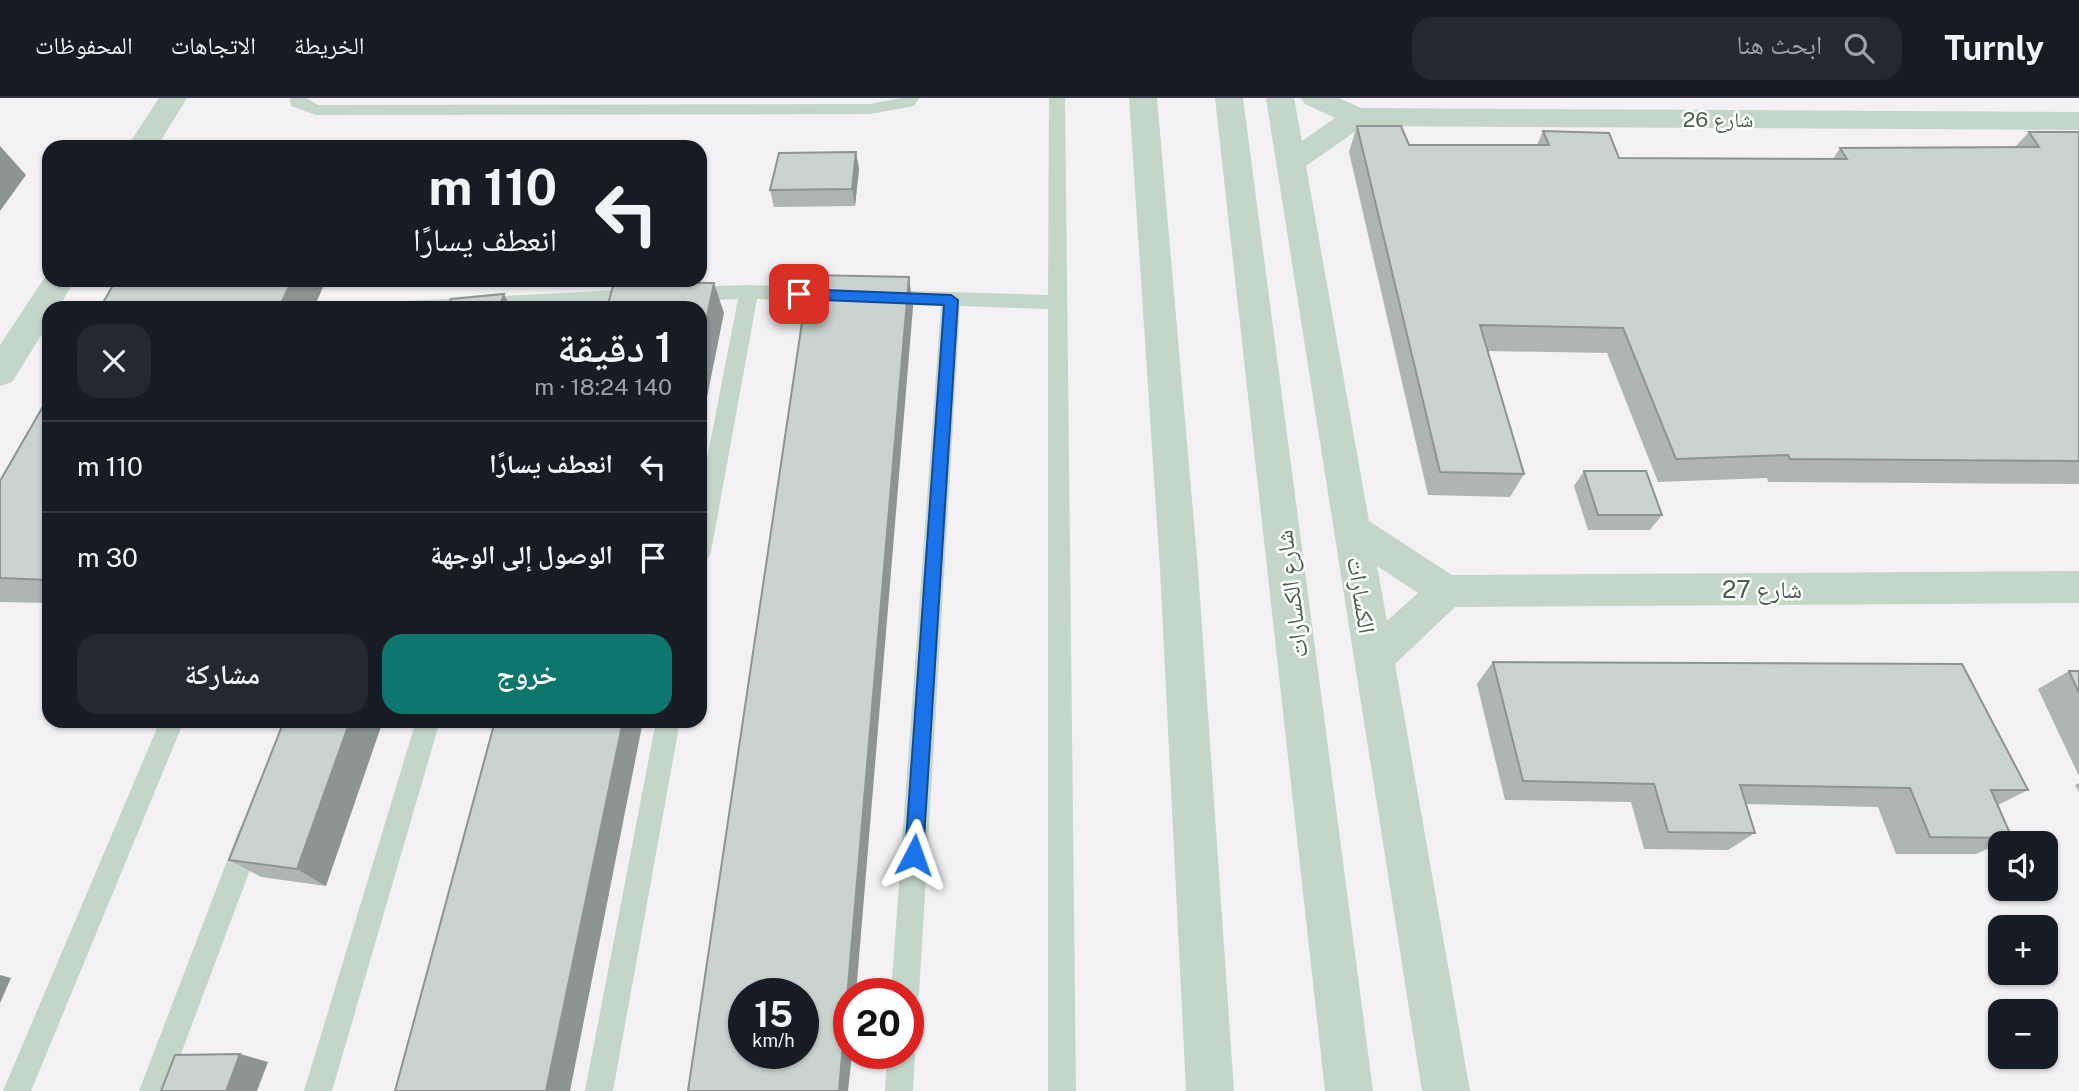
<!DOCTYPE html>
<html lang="ar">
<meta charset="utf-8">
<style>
body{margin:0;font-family:"Public Sans","Noto Naskh Arabic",sans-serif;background:#242831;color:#f1f3f6;direction:rtl;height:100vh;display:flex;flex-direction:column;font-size:26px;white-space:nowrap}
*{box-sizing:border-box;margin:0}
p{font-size:23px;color:#9ea1a6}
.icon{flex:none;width:38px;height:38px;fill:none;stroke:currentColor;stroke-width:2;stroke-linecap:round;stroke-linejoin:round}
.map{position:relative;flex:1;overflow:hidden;direction:ltr}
.sheet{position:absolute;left:42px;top:203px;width:665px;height:427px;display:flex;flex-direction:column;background:#171b24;border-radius:21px;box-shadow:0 2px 5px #0004;direction:rtl}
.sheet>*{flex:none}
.guide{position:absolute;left:42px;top:42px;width:665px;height:147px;border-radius:21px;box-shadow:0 2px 5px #0004;direction:rtl;background:#171b24;color:#f1f3f6;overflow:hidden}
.controls{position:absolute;left:1988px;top:733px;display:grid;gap:14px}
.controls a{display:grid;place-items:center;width:70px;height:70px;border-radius:14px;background:#171b24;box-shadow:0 2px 5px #0004;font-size:35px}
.speed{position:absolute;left:728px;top:880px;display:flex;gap:14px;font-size:35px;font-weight:700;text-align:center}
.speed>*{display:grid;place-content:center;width:91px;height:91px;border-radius:50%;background:#171b24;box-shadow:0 2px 5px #0004;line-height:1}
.speed small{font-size:18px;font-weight:400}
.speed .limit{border:10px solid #d22;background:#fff;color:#111}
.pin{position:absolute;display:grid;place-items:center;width:60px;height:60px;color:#fff;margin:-30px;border-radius:14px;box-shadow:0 4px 10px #0006}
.me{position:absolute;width:77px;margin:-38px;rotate:4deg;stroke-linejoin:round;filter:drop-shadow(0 0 5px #0008)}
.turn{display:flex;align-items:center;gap:24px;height:147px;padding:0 35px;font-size:32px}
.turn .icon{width:91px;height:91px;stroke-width:2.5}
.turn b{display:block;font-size:49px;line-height:60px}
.round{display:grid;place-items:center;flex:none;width:74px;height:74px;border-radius:21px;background:#242831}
.overview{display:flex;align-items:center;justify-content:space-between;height:119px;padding:0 35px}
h1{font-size:42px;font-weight:600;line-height:52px}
.button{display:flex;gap:14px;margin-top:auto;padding:14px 35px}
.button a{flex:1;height:80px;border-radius:21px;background:#0f766e;color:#fff;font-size:28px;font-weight:600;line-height:80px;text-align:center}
.button a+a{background:#242831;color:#f1f3f6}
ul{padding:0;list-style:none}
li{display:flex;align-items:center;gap:21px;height:91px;padding:0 35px;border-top:2px solid #363941}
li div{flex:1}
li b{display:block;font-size:26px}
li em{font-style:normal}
header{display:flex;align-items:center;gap:42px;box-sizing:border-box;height:98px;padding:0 35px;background:#171b24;border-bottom:2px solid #363941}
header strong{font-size:33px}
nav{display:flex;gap:38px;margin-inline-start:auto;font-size:24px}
.search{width:490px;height:63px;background:#242831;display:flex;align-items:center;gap:18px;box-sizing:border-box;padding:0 24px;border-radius:21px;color:#9ea1a6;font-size:26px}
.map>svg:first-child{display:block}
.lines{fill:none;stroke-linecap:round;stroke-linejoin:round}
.service{fill:#c4d6c9;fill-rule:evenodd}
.minor{fill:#c4d6c9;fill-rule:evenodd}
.tertiary{fill:#c4d6c9;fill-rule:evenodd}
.wall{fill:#aeb5b2}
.shaded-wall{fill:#8d9491}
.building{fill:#cad3cf;stroke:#8d9491;stroke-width:2;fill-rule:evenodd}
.route{fill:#1a73e8;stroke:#114b97;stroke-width:2}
.labels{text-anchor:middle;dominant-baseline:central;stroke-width:5;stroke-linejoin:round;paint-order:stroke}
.far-street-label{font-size:21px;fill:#476050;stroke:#fff}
.street-label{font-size:24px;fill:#476050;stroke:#fff}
</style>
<header>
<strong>Turnly</strong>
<div class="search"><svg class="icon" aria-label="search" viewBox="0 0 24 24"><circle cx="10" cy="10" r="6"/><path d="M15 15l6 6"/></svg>ابحث هنا</div>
<nav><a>الخريطة</a><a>الاتجاهات</a><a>المحفوظات</a></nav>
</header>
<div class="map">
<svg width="2079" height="993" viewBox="0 0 2079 993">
<rect width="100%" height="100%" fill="#f3f1f3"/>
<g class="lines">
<!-- service -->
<path class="service" d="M290,0H306L318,7L870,6L901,0H919L914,8L870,16L316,17L291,8Z
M1049,0H1065L1076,993H1048V211L960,208L919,896L915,906L908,908V896H891L941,208L881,206L874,204L871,199L874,194L881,192L1048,197Z
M749,187L836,190L843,192L846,197L843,202L836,204L757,201L711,454L708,461L700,463V397L738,201L688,203L681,201L678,196L681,191L688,189Z
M640,191L647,193L650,198L647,203L640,205L521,210H395L398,205L405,203Z
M160,623H184L31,993H3Z
M416,623H440L332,993H304Z
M656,623H680L613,993H585Z
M250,725L259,728L263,737L167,993H139L237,737L241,728Z
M908,945L915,956L913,993H885L887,956H908Z"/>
<!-- minor -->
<path class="minor" d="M159,0H187L157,49H127Z
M1266,0H1294L1302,43L1335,20L1305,6L1301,0H1339L1361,10L2079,14V32L1363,28L1306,68L1369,423L1452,477L2079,473V505L1455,509L1395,566L1470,993H1422ZM1377,468L1418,495L1387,523Z
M49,173V182H75L58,210H49V225L12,284L0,288V247Z"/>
<!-- tertiary -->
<path class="tertiary" d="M1129,0H1157L1198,471L1234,993H1186L1160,471Z
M1215,0H1243L1373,993H1325Z"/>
</g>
<!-- wall -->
<path class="wall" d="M1357,28L1409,47H1537L1543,33L1619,60L1833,61L1840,50L2015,49L2029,34H2079V386L1768,384L1767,380L1658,384L1607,255L1487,253L1524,376L1510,399L1428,397L1349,54Z
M856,54L859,71L855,108L774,109L770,92Z
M49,298V505L0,504V383Z
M1584,373L1662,417L1650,432H1588L1574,388Z
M1493,564L2028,692L1998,707L2012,740L1976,756H1896L1878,709L1746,706L1755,735L1728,752L1644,751L1631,704L1505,702L1477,586Z
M2069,573H2079V678L2038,591Z
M284,623L326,788L261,779L229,762Z
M2079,685V694L2075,687Z"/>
<!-- shaded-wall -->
<path class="shaded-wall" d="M0,48L26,77L0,113Z
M856,54L859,71L855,108L852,91Z
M909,179L913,209L856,896H849V956H852L848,993H839Z
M292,182H326L314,210H279Z
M714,185L724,215L700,334V252Z
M504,196L511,210H499Z
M350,623H383L326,788L297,771Z
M623,623H643L570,993H546Z
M0,877L11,880L0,905Z
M240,956L268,964L257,993H226Z"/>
<!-- building -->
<path class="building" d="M1357,28H1401L1409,47H1549L1543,33L1609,35L1619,60L1847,61L1840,50L2039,49L2029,34H2079V363L1790,361L1788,357L1676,361L1623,230L1480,227L1524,376L1440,374Z
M856,54L852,91L770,92L779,55Z
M809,177L909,179L839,993H688ZM744,896H803V956H744Z
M116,182H292L279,210H100Z
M614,184L714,185L700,252V210H607Z
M504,196L499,210H447L451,201Z
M49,298V482L0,480V383Z
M1584,373H1646L1662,417H1598Z
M1493,564L1962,566L2028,692H1991L2012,740L1930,739L1910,690L1740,687L1755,735L1668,734L1654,686L1523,683Z
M2069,573H2079V595Z
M284,623H350L297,771L229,762Z
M495,623H623L546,993H395Z
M240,956L226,993H161L175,957Z"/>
<!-- route -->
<path class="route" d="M799,191L951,197L958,202L923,757L921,763L914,766L908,763L905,757L944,207L799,201L793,196Z"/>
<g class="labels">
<!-- far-street labels -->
<g class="far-street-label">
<text x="1718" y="21">شارع 26</text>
</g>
<!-- street labels -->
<g class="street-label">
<text x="1762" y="491">شارع 27</text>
<text transform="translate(1291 496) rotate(-97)">شارع الكسارات</text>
<text transform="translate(1362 497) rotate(81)">الكسارات</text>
</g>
</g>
</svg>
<div class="controls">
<a><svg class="icon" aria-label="sound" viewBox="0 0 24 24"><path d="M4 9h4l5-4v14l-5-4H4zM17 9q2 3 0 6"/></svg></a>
<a>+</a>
<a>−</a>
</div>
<div class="speed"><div>15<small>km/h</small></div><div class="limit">20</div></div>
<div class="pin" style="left:799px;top:196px;background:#d93025"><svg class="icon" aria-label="arrive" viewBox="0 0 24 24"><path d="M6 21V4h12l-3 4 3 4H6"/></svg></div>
<svg class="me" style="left:914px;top:757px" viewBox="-20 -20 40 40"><path d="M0-17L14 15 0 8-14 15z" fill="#1a73e8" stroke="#fff" stroke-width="4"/></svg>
<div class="guide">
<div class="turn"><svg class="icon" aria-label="left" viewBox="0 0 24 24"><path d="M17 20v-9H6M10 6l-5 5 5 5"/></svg><div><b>110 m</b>انعطف يسارًا</div></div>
</div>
<section class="sheet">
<div class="overview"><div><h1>1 دقيقة</h1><p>140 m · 18:24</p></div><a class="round"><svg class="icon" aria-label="close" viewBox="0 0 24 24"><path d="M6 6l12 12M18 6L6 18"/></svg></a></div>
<ul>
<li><svg class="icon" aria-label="left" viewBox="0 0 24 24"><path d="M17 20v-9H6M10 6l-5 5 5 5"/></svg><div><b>انعطف يسارًا</b></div><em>110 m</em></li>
<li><svg class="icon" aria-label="arrive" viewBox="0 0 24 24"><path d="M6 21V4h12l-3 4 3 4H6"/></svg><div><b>الوصول إلى الوجهة</b></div><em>30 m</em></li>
</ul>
<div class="button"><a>خروج</a><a>مشاركة</a></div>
</section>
</div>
